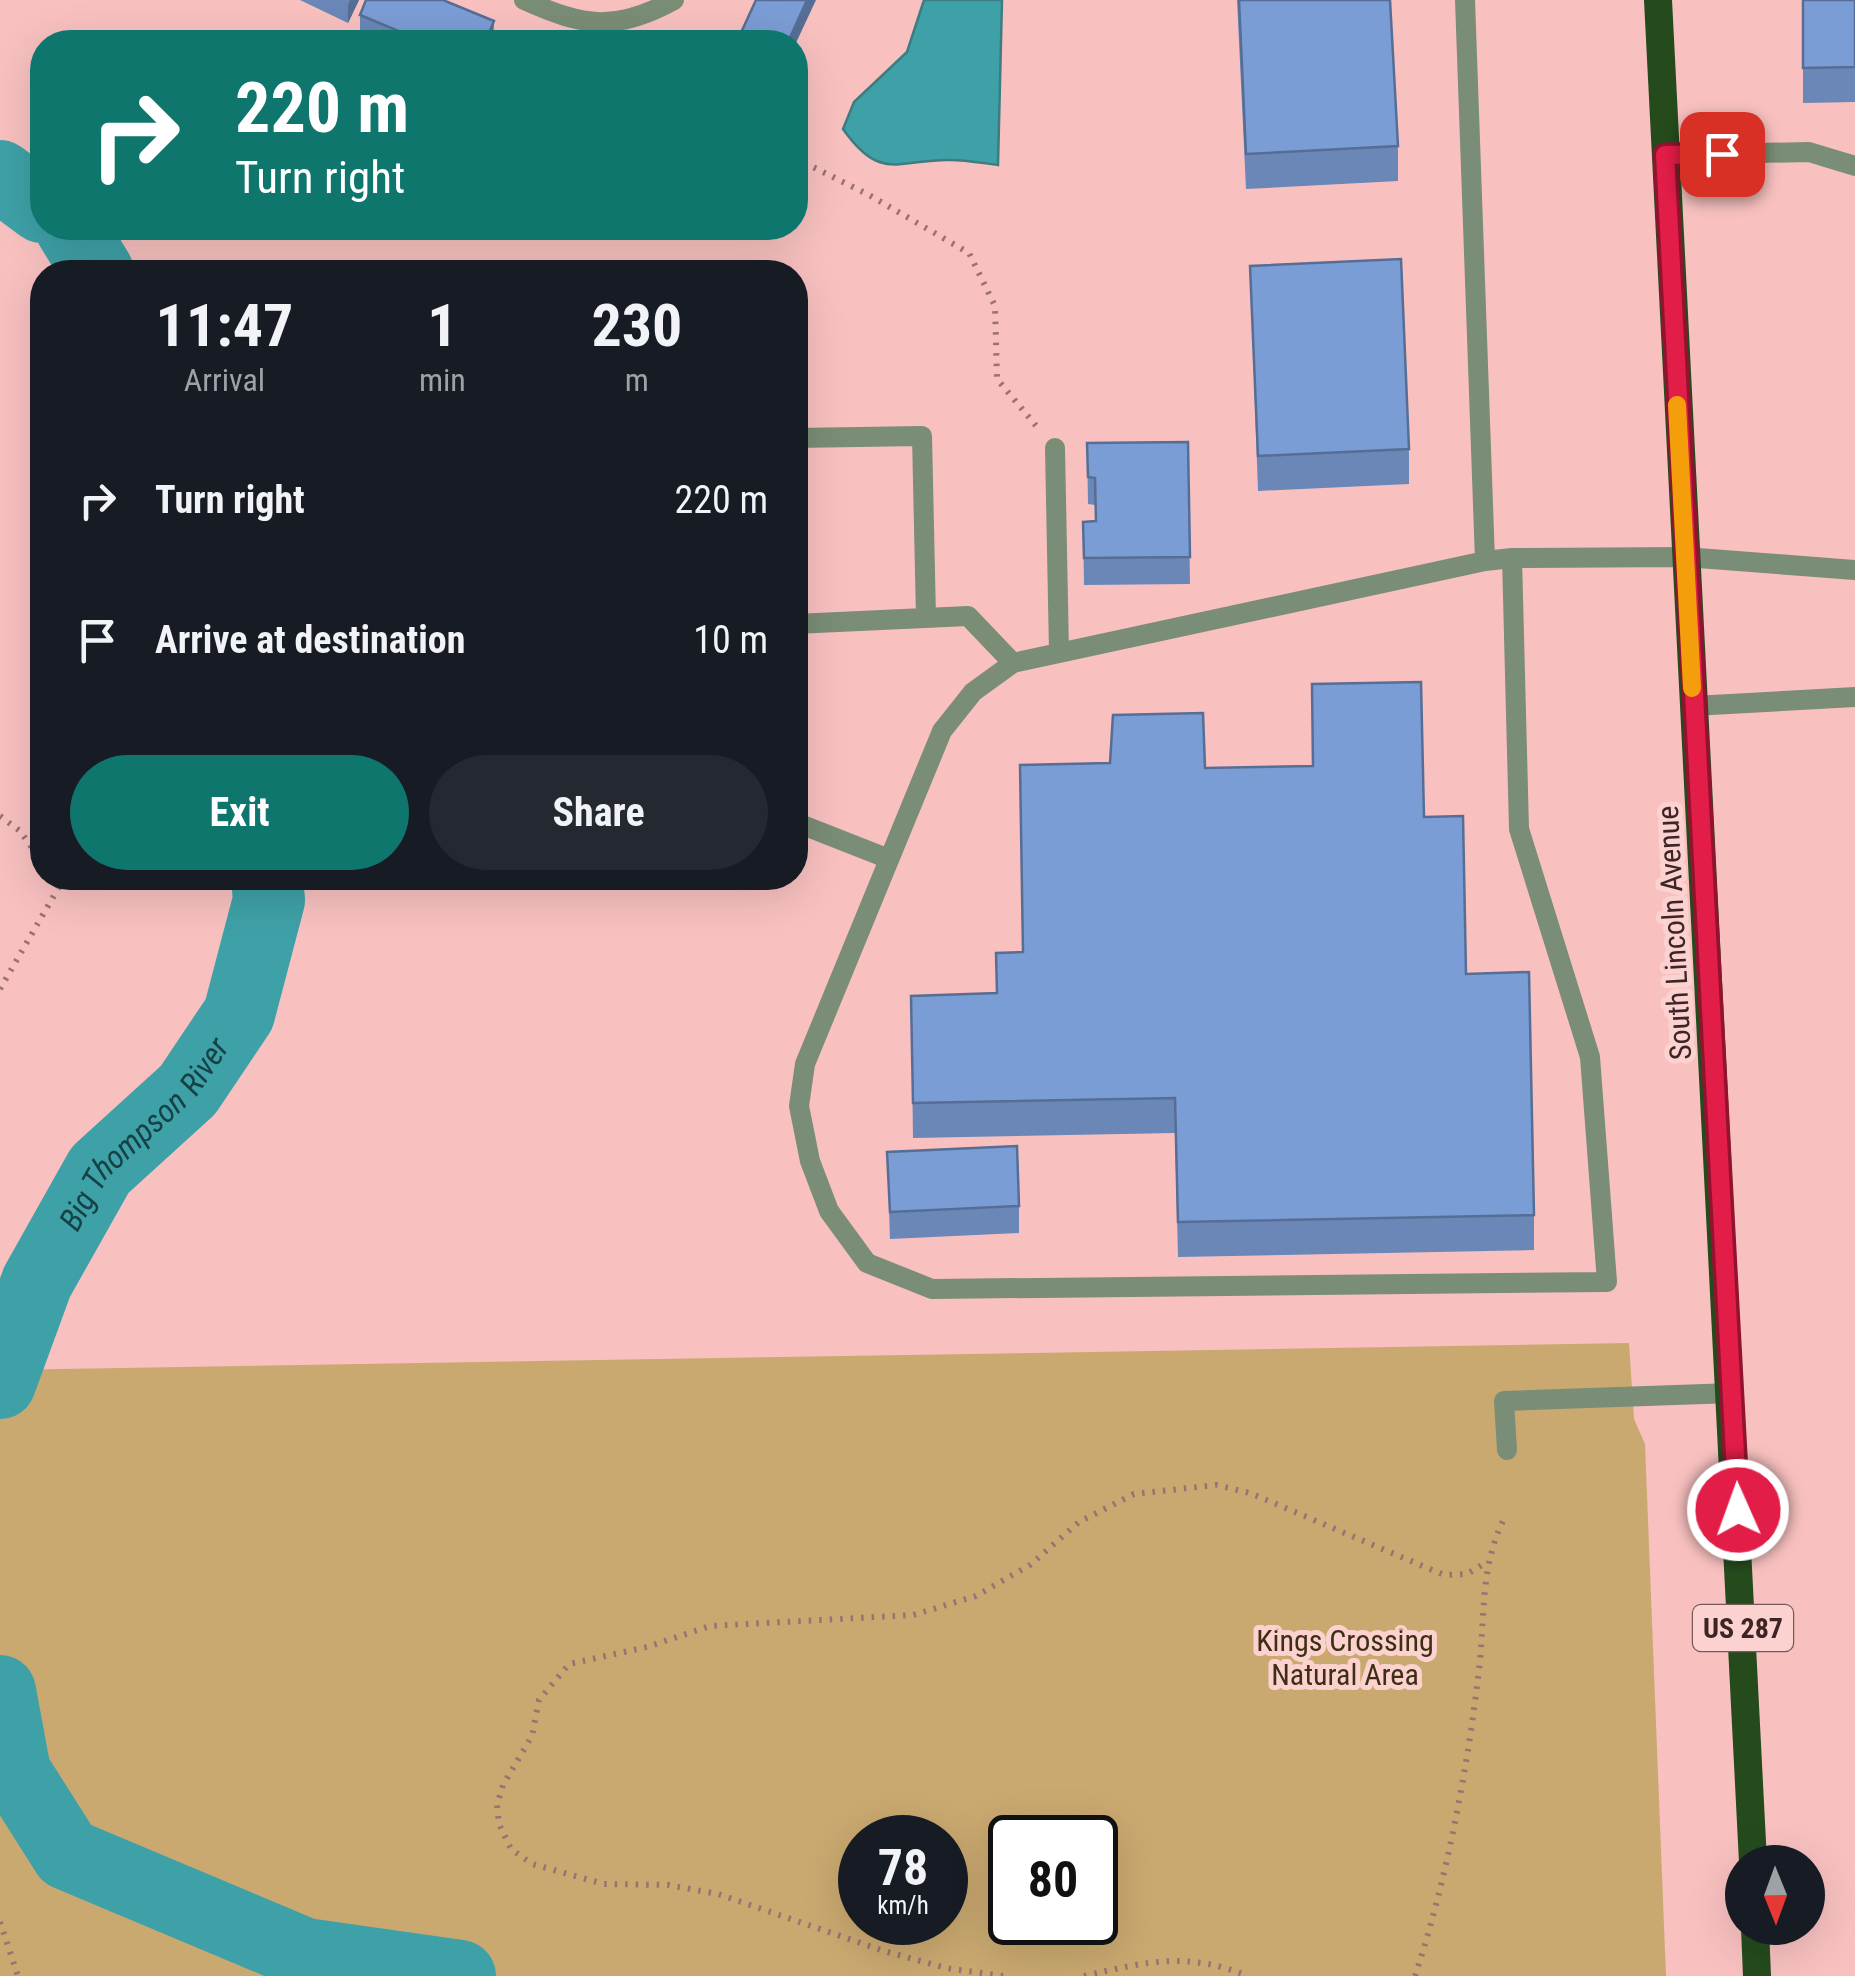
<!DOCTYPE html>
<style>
body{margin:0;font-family:"Roboto Condensed",sans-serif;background:#242831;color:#f1f3f6;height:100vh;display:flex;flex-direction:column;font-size:38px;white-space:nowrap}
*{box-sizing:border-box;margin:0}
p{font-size:32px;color:#9ea1a6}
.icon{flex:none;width:55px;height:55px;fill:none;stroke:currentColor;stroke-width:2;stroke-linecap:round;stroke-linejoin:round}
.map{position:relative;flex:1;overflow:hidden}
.details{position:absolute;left:30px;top:260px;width:778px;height:630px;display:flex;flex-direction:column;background:#171b24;border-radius:40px;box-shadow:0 10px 40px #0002}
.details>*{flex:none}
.hud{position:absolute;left:30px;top:30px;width:778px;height:210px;border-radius:40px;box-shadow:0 10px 40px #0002;background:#0f766e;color:#fff;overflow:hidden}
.needle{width:65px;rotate:179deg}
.tools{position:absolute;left:1725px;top:1845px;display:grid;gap:20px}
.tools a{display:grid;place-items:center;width:100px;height:100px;border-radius:50%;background:#171b24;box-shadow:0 10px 40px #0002;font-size:50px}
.speed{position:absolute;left:838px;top:1815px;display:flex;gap:20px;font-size:50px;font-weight:700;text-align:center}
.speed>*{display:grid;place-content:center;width:130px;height:130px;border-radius:50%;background:#171b24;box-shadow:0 10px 40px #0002;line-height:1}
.speed small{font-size:25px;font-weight:400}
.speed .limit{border:5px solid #111;border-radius:15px;background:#fff;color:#111}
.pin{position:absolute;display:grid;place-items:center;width:85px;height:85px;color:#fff;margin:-42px;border-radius:20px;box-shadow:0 5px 15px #0006}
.me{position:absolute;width:110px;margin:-55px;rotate:358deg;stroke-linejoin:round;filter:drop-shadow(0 0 8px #0008)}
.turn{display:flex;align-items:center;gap:35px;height:210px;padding:0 40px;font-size:45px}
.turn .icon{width:130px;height:130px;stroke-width:2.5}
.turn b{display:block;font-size:70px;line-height:85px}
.eta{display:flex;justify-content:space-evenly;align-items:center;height:170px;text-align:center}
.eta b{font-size:60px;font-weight:700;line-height:70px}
.action{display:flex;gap:20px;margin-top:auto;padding:20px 40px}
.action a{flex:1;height:115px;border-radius:60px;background:#0f766e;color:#fff;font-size:40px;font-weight:700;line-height:115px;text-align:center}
.action a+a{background:#242831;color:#f1f3f6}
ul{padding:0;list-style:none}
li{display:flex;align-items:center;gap:30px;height:140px;padding:0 40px}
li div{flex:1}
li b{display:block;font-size:38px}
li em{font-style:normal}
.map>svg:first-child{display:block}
.green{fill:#caa970;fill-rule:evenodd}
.water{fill:#3ea1a7;stroke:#3e7c80;stroke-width:2.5}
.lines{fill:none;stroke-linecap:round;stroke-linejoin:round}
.stream{stroke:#3e7c80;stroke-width:12}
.river{stroke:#3ea1a7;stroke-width:72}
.path{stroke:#997271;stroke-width:6;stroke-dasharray:2.5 8;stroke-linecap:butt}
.service{stroke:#7a8d76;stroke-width:20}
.trunk{stroke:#254b1d;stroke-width:28}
.wall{fill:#6a87b7}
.shaded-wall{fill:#566e95}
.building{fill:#7b9dd5;stroke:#566e95;stroke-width:2.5}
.route-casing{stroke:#92132f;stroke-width:25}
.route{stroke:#e11d48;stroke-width:18}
.slow{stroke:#f59e0b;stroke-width:18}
.labels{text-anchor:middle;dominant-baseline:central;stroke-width:10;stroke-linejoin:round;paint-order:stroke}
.shield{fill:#fcd2d1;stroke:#775959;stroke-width:2.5}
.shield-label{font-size:28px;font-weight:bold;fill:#3e2525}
.street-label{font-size:30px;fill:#3e2525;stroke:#fcd2d1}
.park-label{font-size:30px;fill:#3e2f12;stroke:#fcd2d1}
.water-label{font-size:32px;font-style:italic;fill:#154245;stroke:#fcd2d1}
</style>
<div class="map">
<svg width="1855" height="1976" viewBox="0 0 1855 1976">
<rect width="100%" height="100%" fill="#f8c1c0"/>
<!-- green -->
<path class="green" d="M1629,1343L1634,1419L1645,1444L1666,1976H0V1370ZM860,1838H945V1922H860ZM1010,1838H1095V1922H1010Z"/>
<!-- water -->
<path class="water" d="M924,0H1002L998,165C982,163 966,160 950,160C899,159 881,183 843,129L854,102L907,52Z"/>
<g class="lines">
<!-- stream -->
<path class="stream" d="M26,195L42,186"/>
<!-- river -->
<g class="river">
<path d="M0,176L42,207"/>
<path d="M71,228L98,272"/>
<path id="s1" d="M0,1383L37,1282L100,1170L188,1090L239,1014L269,900L267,878"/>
<path d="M0,1691L15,1772L67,1854L305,1954L460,1976"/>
</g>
<!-- path -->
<path class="path" d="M795,158L869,195L969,253L995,306L997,379L1038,428
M0,816L20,831L42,862
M0,989L60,885L54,878
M0,1922L18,1976
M1003,1976L946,1968L884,1951L718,1894L668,1885L604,1884L532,1864L511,1849L499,1824L497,1805L503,1785L532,1736L539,1700L569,1664L647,1647L710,1626L913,1615L976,1596L1030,1565L1079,1522L1134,1494L1216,1485L1250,1493L1444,1575L1467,1574L1487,1562
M1084,1976C1145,1962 1187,1951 1248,1976
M1415,1976C1447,1879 1467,1771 1479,1670C1485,1618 1480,1568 1503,1521"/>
<!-- service -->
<path class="service" d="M524,0C584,27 616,32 674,0
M1465,0L1485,561
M1665,155L1809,152L1855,166
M795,438L922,436L926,618
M1055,448L1059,652
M1512,558L1519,829L1590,1057L1607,1282L932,1289L867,1263L829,1211L810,1161L799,1106L805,1064L942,731L973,692L1013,663L1485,561L1512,558L1685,557L1855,570
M795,624L968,616L1013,663
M1693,706L1855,697
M795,822L889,859
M1507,1450L1504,1401L1733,1393"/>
<!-- trunk -->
<path class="trunk" d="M1658,0C1684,621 1727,1241 1753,1862
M1755,1928L1757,1976"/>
</g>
<!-- wall -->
<path class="wall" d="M300,0H359L348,23Z
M1237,0H1390L1398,146V181L1246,189Z
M1803,0H1855V102L1803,103Z
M360,15L494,40L493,42H382L360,33Z
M1250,266L1409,449V484L1258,491Z
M1188,442L1190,584L1084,585L1083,522H1096L1095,505L1088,504L1087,443Z
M1205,768L1424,817L1534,1215V1250L1178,1257L1175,1133L913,1138L911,996L996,993L1023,952Z
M887,1152L1019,1206V1233L890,1239Z"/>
<!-- shaded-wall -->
<path class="shaded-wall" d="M350,0H359L348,23V5Z
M807,0H816L795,45V42H788Z
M494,21L493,42H485Z"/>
<!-- building -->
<path class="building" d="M366,0H443L494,21L485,42H425L360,15Z
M756,0H807L788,42H752L739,37Z
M1239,0H1390L1398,146L1246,154Z
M1803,0H1855V67L1803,68Z
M1401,259L1409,449L1258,456L1250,266Z
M1188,442L1190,557L1084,558L1083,522L1096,521L1095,478L1088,477L1087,443Z
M1421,682L1424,817L1463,816L1466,974L1529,972L1534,1215L1178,1222L1175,1098L913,1103L911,996L997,993L996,953L1023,952L1020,765L1110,763L1113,715L1203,713L1205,768L1313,766L1312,684Z
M1017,1146L1019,1206L890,1212L887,1152Z"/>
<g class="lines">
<defs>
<path id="route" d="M1722,154L1665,155L1738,1510"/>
</defs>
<!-- route casing -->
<use href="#route" class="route-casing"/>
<!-- route -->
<use href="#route" class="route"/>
<!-- slow -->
<path class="slow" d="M1677,405L1692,688"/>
</g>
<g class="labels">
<!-- shield labels -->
<rect class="shield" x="1693" y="1605" width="100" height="46" rx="8"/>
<g class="shield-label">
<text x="1743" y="1628">US 287</text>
</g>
<!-- street labels -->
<g class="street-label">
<text transform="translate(1674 933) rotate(-93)">South Lincoln Avenue</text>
</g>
<!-- park labels -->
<g class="park-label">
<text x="1345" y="1640">Kings Crossing<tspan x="1345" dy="34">Natural Area</tspan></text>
</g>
<!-- water labels -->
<g class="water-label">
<text stroke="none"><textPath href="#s1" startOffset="292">Big Thompson River</textPath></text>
</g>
</g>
</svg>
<div class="tools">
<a><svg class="needle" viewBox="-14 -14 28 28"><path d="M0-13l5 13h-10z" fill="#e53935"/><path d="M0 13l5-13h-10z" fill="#9ea1a6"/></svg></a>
</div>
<div class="speed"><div>78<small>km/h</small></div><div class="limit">80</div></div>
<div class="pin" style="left:1722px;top:154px;background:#d93025"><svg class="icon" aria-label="arrive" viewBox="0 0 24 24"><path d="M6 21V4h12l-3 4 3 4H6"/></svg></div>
<svg class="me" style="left:1738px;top:1510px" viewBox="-20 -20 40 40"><circle r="17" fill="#e11d48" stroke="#fff" stroke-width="3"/><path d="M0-11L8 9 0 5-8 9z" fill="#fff"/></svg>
<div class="hud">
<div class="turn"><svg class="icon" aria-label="right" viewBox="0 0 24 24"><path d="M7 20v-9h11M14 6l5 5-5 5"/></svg><div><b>220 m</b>Turn right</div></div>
</div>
<section class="details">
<div class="eta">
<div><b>11:47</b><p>Arrival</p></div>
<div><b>1</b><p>min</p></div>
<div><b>230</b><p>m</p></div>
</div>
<ul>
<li><svg class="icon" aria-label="right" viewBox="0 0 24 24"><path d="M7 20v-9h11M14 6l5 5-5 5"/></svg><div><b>Turn right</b></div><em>220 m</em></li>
<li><svg class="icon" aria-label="arrive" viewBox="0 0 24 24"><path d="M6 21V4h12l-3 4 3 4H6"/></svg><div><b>Arrive at destination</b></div><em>10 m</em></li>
</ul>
<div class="action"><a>Exit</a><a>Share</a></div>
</section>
</div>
